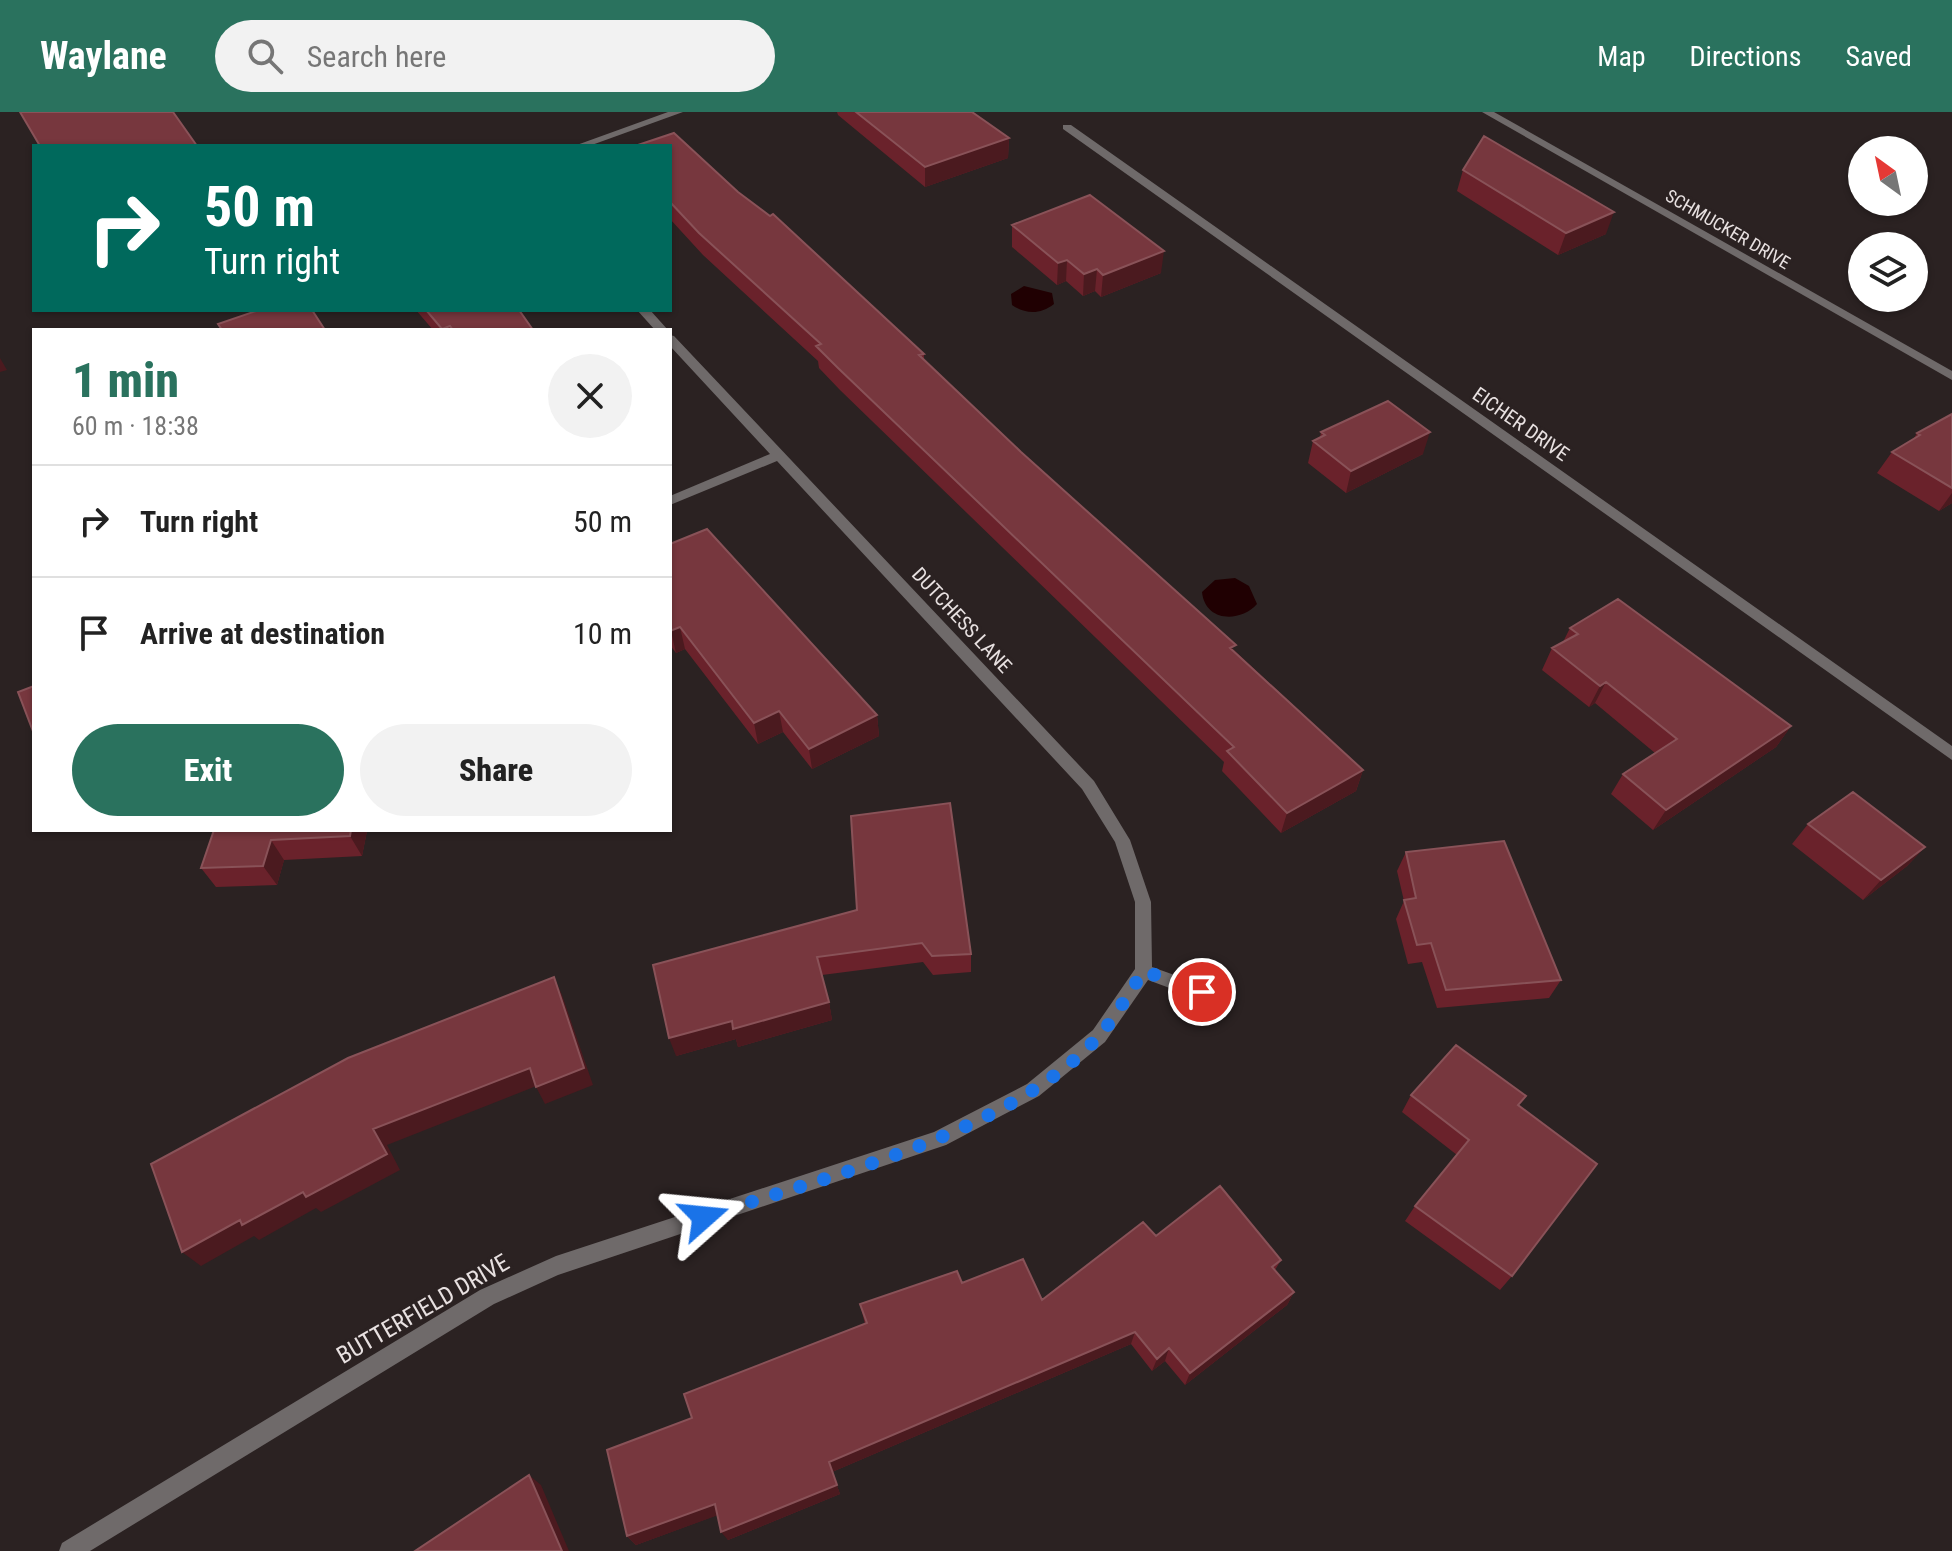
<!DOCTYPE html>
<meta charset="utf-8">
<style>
body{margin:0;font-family:"Roboto Condensed",sans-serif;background:#f2f2f2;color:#222;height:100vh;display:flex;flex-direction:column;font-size:30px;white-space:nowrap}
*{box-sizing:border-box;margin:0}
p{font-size:26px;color:#767676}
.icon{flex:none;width:44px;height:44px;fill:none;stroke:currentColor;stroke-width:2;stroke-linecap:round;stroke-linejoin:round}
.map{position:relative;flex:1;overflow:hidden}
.details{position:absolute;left:32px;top:216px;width:640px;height:504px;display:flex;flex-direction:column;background:#fff;border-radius:0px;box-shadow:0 2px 6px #0004}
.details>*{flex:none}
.guide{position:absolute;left:32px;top:32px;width:640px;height:168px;border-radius:0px;box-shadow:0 2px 6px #0004;background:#00695c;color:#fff;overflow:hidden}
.needle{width:52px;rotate:327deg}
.fabs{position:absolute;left:1848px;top:24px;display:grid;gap:16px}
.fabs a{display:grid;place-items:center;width:80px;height:80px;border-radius:50%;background:#fff;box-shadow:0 2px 6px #0004;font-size:40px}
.pin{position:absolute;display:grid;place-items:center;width:68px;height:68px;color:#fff;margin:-34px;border:4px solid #fff;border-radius:50%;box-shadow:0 2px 8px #0007}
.me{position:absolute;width:88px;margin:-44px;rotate:72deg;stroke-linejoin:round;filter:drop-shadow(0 0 6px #0008)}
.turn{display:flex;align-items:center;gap:28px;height:168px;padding:0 40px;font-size:36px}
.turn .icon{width:104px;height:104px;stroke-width:2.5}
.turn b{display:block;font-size:56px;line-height:68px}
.round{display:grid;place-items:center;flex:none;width:84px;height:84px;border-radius:42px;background:#f2f2f2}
.headline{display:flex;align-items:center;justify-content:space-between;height:136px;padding:0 40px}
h1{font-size:48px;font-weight:800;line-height:60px;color:#2a725e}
.primary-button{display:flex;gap:16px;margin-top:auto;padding:16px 40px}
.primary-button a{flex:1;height:92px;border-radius:48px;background:#2a725e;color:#fff;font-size:32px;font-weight:800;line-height:92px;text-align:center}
.primary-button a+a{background:#f2f2f2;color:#222}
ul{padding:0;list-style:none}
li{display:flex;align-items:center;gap:24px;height:112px;padding:0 40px;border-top:2px solid #e0e0e0}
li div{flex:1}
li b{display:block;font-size:30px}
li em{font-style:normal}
header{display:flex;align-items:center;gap:48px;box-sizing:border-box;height:112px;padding:0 40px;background:#2a725e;color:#fff}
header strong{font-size:38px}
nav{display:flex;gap:44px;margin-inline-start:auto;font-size:28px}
.search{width:560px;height:72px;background:#f2f2f2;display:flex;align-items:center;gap:20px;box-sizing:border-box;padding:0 28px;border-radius:44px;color:#767676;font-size:30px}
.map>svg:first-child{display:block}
.water{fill:#200002}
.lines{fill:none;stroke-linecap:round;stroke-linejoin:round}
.minor{fill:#6f6a6a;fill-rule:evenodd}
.wall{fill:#6a222b}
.shaded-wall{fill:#4b1a1f}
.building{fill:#77373e;stroke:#895258;stroke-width:2}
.route{stroke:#1a73e8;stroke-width:14;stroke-dasharray:0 25.2}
.labels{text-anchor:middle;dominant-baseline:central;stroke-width:6;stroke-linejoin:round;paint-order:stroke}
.far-street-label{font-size:18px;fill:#e8e1e1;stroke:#2b2222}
.street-label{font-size:20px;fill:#e8e1e1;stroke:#2b2222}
.near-street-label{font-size:24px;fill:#e8e1e1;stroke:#2b2222}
</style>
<header>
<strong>Waylane</strong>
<div class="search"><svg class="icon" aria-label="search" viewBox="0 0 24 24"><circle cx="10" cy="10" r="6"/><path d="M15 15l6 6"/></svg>Search here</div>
<nav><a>Map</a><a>Directions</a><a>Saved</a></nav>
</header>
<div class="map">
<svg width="1952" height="1439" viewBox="0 0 1952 1439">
<rect width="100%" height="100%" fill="#2b2222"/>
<!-- water -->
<path class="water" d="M1024,174L1052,181L1054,192C1040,203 1025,202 1012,193L1011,182Z
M1235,466L1249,474L1257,492C1240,511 1205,510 1202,480L1215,468Z"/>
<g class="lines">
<!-- minor -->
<path class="minor" d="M668,0H683L589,34H574Z
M1482,0H1494L1952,259V268Z
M1063,13H1071L1952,634V648L1063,17Z
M637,198H650L668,218H655Z
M670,223L674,224L1094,669L1130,728L1151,790L1152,855L1208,875L1211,880L1208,885L1202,888L1148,868L1105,930L1039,984L946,1033L558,1163L494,1192L90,1439H59L62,1431L480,1178L556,1144L934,1020L1027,972L1093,918L1135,857V790L1115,730L1082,677L777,349L670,393V384L770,342L670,234Z"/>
</g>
<!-- wall -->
<path class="wall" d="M837,0H972L1009,26L1008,46L925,75L838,3Z
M670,34L738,80L924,242V248L1021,340L1363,658L1356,679L1281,721L1222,659L1224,650L840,278L819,256L818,249L703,143L670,107Z
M1463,58L1606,122L1558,143L1457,79Z
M1012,113L1161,161L1101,185L1095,179L1083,184L1066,169L1057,173L1012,135Z
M416,198H519L533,218H433Z
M1952,302V391L1939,399L1877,361L1892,340L1913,328L1917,321Z
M1321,320L1423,342L1346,381L1308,351L1313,329L1320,325Z
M670,432L877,603L879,624L812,657L783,620L758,632L685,537L676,541L670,533Z
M1570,516L1791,614L1776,635L1653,718L1611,682L1623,662L1655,641L1595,591L1589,595L1542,558L1552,536L1563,530Z
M1808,712L1925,735L1907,754L1863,788L1792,732Z
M214,718H386L367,719L362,744L284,748L277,773L216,775L201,756Z
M1406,740L1561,868L1549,886L1437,896L1422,850L1408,852L1396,807L1404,789L1397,759Z
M857,798L971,842V860L933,863L923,850L822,863L829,890L832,908L738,935L736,927L676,944Z
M1411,983L1526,984L1518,994L1512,1164L1500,1178L1405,1109L1415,1094L1457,1043L1402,1000Z
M1156,1124L1281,1148L1275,1158L1294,1180L1287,1193L1185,1273L1165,1249L1152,1259L1131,1232L832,1360L840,1382L728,1428L717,1403L636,1433L627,1424L692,1306L865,1212L860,1192L962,1171L1042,1188Z"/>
<!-- shaded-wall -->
<path class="shaded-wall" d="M1009,26L1008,46L925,75V55Z
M1614,100L1606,122L1558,143L1566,121Z
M1164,139L1161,161L1101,185L1103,163Z
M1067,148L1066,169L1057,173L1058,151Z
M1097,157L1095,179L1083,184L1084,162Z
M0,246L7,258L0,260Z
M1430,320L1423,342L1346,381L1351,359Z
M1952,381V391L1939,399Z
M680,515L685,537L676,541L671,519Z
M1606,570L1595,591L1589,595L1600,574Z
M779,599L783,620L758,632L754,611Z
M877,603L879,624L812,657L809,637Z
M1791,614L1776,635L1653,718L1666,698Z
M1363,658L1356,679L1281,721L1287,701Z
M351,718H366L367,719L362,744L350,724Z
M271,728L284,748L277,773L263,754Z
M1925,735L1907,754L1863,788L1881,768Z
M554,865L562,883L593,973L545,992L536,975Z
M829,890L832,908L738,935L736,927L676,944L669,926L732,909Z
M530,956L539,973L387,1033L400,1058L321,1100L316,1096L259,1128L254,1124L201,1154L182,1140L240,1108L303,1080L373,1017Z
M1294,1180L1287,1193L1185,1273L1190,1261Z
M1135,1220L1131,1232L832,1360L840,1382L728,1428L721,1420L829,1350Z
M1169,1236L1165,1249L1152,1259L1157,1247Z
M529,1363L541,1373L569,1439H562Z
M715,1392L721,1402L636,1433L627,1424Z"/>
<!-- building -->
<path class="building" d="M20,0H173L197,34H40Z
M856,0H972L1009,26L925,55Z
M674,21L738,80L770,104L773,102L924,242L919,243L1021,340L1236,533L1230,536L1363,658L1287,701L1227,639L1234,635L838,256L816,234L821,232L699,121L670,90V34H635Z
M1484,24L1614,100L1566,121L1463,58Z
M1090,83L1164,139L1103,163L1097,157L1084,162L1067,148L1058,151L1012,113Z
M259,198H312L325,218H222L218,212Z
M426,198H519L533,218H453L450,214L442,217Z
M1388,289L1430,320L1351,359L1313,329L1325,323L1321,320Z
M1952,302V376L1892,340L1920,323L1917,321Z
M707,417L877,603L809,637L779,599L754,611L680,515L670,519V432Z
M1618,487L1791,614L1666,698L1623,662L1677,627L1606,570L1600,574L1552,536L1578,522L1570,516Z
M34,574V622L18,580Z
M1853,680L1925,735L1881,768L1808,712Z
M950,691L971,842L932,844L922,831L817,845L829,890L733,917L732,909L669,926L653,853L857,798L851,704Z
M214,718H351L350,724L271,728L263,754L201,756Z
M1504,729L1561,868L1446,878L1431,831L1417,833L1404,788L1416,786L1406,740Z
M554,865L584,956L536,975L530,956L373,1017L387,1042L306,1085L303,1080L242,1113L240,1108L182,1140L151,1052L348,946Z
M1456,933L1526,984L1518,993L1597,1052L1512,1164L1415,1094L1469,1028L1411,983Z
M1220,1074L1281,1148L1272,1155L1294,1180L1190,1261L1169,1236L1157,1247L1135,1220L829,1350L837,1373L721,1420L715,1392L627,1424L607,1338L692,1306L684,1282L867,1211L860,1192L957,1159L962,1171L1023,1147L1042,1188L1143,1110L1156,1124Z
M529,1363L562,1439H415Z"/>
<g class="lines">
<!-- route -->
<path class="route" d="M704,1105C827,1064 1010,1022 1099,924C1116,905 1129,880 1144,859L1202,880"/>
</g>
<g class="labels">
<!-- far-street labels -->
<g class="far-street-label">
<text transform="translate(1728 117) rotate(30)">SCHMUCKER DRIVE</text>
</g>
<!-- street labels -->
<g class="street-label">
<text transform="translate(1521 312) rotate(35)">EICHER DRIVE</text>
<text transform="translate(962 508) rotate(47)">DUTCHESS LANE</text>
</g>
<!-- near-street labels -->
<g class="near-street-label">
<text transform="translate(423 1197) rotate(-30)">BUTTERFIELD DRIVE</text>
</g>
</g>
</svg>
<div class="fabs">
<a><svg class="needle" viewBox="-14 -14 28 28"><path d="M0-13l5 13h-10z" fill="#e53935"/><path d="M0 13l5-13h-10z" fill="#767676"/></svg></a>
<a><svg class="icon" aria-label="layers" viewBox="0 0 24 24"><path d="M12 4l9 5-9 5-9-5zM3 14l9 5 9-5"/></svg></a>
</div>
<div class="pin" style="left:1202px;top:880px;background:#d93025"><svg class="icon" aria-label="arrive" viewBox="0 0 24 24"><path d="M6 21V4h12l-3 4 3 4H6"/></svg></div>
<svg class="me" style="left:704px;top:1105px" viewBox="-20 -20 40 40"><path d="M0-17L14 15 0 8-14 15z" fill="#1a73e8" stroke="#fff" stroke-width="4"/></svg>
<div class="guide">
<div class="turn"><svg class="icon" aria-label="right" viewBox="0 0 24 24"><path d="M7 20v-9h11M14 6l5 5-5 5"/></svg><div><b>50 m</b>Turn right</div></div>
</div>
<section class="details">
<div class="headline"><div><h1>1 min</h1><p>60 m · 18:38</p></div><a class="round"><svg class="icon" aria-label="close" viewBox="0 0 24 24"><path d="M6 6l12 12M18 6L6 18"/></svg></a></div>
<ul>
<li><svg class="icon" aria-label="right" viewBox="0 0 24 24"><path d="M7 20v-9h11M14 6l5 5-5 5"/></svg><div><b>Turn right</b></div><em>50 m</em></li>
<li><svg class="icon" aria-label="arrive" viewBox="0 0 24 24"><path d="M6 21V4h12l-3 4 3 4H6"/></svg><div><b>Arrive at destination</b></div><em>10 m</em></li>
</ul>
<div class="primary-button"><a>Exit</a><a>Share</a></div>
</section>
</div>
